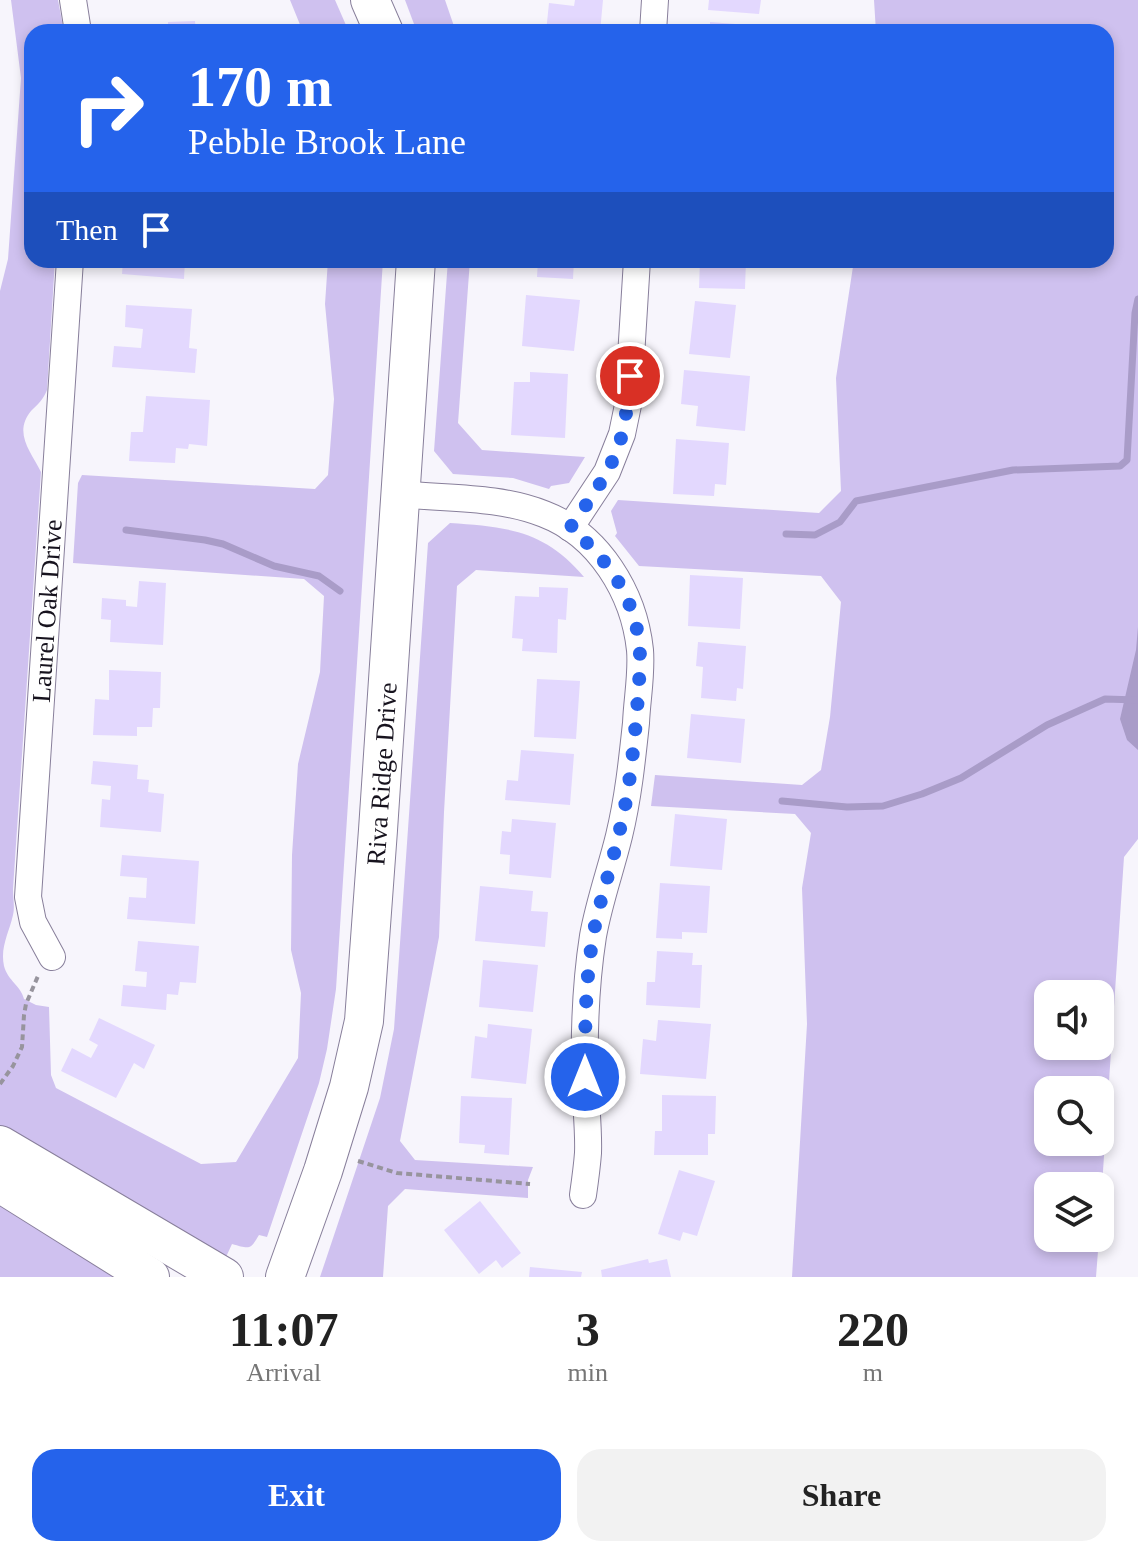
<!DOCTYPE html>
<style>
body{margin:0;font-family:Georgia,serif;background:#f2f2f2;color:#222;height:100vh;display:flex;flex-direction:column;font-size:30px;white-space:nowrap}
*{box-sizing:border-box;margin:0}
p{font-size:26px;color:#767676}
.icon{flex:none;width:44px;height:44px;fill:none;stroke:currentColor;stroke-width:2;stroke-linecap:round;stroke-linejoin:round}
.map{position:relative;height:1277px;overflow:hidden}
.drawer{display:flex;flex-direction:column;background:#fff;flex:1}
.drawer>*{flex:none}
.top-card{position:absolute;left:24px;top:24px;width:1090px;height:244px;border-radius:24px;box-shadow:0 4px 12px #0003;background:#2563eb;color:#fff;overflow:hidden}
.buttons{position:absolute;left:1034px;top:980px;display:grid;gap:16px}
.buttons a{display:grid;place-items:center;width:80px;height:80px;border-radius:16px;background:#fff;box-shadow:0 4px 12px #0003;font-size:40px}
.pin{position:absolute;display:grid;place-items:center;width:68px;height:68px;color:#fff;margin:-34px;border:4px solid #fff;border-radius:50%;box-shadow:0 2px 8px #0007}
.me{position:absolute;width:88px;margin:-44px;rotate:0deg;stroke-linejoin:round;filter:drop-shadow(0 0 6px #0008)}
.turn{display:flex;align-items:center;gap:28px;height:168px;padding:0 32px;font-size:36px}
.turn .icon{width:104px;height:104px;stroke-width:2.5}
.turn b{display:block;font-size:56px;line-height:68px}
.then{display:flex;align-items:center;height:76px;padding:0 32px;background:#0003;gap:16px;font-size:30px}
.eta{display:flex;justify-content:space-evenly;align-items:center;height:136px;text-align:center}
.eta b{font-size:48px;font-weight:600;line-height:56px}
.action{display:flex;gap:16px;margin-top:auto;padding:16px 32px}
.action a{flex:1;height:92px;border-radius:24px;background:#2563eb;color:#fff;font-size:32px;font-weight:600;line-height:92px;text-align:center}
.action a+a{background:#f2f2f2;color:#222}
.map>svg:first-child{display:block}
.green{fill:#cfc1ef;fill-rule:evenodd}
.water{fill:#a99cc8}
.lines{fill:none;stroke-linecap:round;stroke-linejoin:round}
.stream{stroke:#a99cc8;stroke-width:7}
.building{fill:#e3d8fe}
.street-casing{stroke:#887f9b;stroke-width:28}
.secondary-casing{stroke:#887f9b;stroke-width:40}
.path{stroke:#97949d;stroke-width:4;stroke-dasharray:6 4;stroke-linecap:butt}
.street{stroke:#fff;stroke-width:26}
.secondary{stroke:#fff;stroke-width:38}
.route{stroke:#2563eb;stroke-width:14;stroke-dasharray:0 25.2}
.labels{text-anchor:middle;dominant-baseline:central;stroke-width:6;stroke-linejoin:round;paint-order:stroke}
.street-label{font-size:26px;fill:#17131e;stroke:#f7f5fc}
</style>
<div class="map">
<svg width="1138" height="1277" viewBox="0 0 1138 1277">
<rect width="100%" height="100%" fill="#f7f5fc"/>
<!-- green -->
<path class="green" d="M11,0H58L64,32H32V260H55L47,390C43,400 38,404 31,411C13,433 31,452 41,472L13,889C13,898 15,907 13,915C9,933 0,947 4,966C8,981 21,986 24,999L36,1005L49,1007L51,1075L56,1088L201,1164L236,1162L298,1058L301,993L291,950L292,855L298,764L320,672L324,596L304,579L73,563L78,483L82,475L315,489L328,475L334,399L325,304L328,260H383L336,989L327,1049L319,1083L267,1237L259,1235C250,1250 250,1249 232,1244L226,1257L0,1133V291L8,259L21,78Z
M290,0H335L349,32H303Z
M405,0H445L456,32H417Z
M874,0H1138V839L1124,857L1100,1216V1186H1048V1238H1099L1096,1277H792L807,1024L802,888L811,833L795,814L651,806L655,775L802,785L821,770L830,717L841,602L821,576L639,566L615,536L617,533L611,511L618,500L819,513L841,491L836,378L854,260H1106V32H876ZM1048,994H1100V1046H1048ZM1048,1090H1100V1142H1048Z
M448,260H470L458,423L482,450L585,457L569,483L551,486L549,489L513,478L453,474L434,451Z
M450,523C507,527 545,530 584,577L476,570L457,586L444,812L439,937L400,1141L415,1160L533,1167L528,1180V1198L405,1189L388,1206L383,1277H320L380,1098L394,1029L428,543Z
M0,1193L128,1277H0Z"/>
<!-- water -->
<path class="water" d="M1138,627V750L1127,740L1120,719L1136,650Z"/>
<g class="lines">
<!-- stream -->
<path class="stream" d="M126,530L205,540L223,544L274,566L319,576L340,591
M786,534L815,535L840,522L856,501L1013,470L1120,466L1127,460L1135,313L1138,299
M782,801L847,807L883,806L922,794L961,778L1047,725L1105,699L1138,700"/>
</g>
<!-- building -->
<path class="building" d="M575,0H603L600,32H546L549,3L574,6Z
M709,0H761L759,14L708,10Z
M195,21L196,32H168V22Z
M710,22L772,27V32H710Z
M123,260H185L184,279L122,274Z
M538,260H574L573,279L537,277Z
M700,260H746L745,289L699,288Z
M526,295L580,300L574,351L522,346Z
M695,301L736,305L730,358L689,354Z
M126,305L192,309L189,348L197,349L195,373L112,367L114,346L141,348L143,329L125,327Z
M684,370L750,376L745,431L696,426L698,406L681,404Z
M530,372L568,374L565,438L511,435L514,382H530Z
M146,396L210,400L207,446L189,444L188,449L176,448L175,463L129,461L131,432H143Z
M676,439L729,443L726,485L715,484L714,496L673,494Z
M690,575L743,578L740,629L688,626Z
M139,581L166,583L163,645L110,642L111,620L101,619L102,598L126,600V606L137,607Z
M539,587L568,588L566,620L558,619L557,653L522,651L523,639L512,638L515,596L539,597Z
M698,642L746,646L743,689L737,688L736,701L701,698L703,667L696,666Z
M109,670L161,672L160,708H153L152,727H137V736L93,735L95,699L109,700Z
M537,679L580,681L576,739L534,737Z
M691,714L745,719L741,763L687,758Z
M521,750L574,754L570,805L505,800L507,780L518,781Z
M93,761L138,765L137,779L149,780L148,792L164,794L161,832L100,827L102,799L110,800L111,786L91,784Z
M675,814L727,819L722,870L670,866Z
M512,819L556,823L551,878L509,874L510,855L500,854L502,831L511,832Z
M122,855L199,861L195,924L127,919L129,897L146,898L147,878L120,876Z
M660,883L710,886L707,933L682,932V939L656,938Z
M480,886L533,891L531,911L548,912L545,947L475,941Z
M138,941L199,946L196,983L180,982L178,995L167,994L166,1010L121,1006L123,985L146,987L147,972L135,971Z
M657,951L693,953L692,965H702L700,1008L646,1005L647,982H655Z
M483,960L538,965L533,1012L479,1007Z
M99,1018L155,1045L144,1069L134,1063L116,1098L61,1071L72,1048L91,1058L98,1045L89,1040Z
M658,1020L711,1024L706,1079L640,1074L643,1039L656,1041Z
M488,1024L532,1029L526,1084L471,1078L475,1036L487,1038Z
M662,1095L716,1096L715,1134H708V1155H654L655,1131H662Z
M461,1096L512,1098L509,1155L484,1153L485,1145L459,1143Z
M679,1170L715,1181L697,1236L683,1232L680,1241L658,1234Z
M480,1201L521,1253L502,1268L496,1260L479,1274L444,1230Z
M648,1259L649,1263L667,1259L671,1277H602L601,1270Z
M530,1267L582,1272L581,1277H529Z"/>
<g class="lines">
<defs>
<g id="street">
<path d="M73,0L78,32"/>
<path d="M653,32L655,0"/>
<path d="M401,494C448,499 499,496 544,514C599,535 634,593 640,650C642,674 637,699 636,723C632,761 628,799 619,836C611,869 599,902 593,936C586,981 584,1028 585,1074C585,1100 589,1127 588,1153C587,1167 585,1181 583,1195"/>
<path d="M570,528L607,472L622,434L628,405L637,260"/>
<path id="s1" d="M52,957L33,922L28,897L70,260"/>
</g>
<g id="secondary">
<path d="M370,0L384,32"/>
<path d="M0,1145L224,1277"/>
<path d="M0,1183L150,1277"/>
<path id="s2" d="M285,1277L323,1171L349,1087L364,1021L378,830L416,260"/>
</g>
</defs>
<!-- street casing -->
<use href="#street" class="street-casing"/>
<!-- secondary casing -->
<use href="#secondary" class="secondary-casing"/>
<!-- path -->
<path class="path" d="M0,1084L13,1066L22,1047L24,1015L26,1004L38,976
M358,1161L397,1173L530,1184"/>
<!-- street -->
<use href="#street" class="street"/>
<!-- secondary -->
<use href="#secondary" class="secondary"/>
</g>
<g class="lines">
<!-- route -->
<path class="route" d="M585,1077C585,1028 585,979 594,931C600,899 611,869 618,837C629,796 633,754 637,711C638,693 640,675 640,657C639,603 610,560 570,528C588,502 608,476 619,445C626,423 628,399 630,376"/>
</g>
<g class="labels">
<!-- street labels -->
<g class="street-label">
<text stroke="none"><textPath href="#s1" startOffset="352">Laurel Oak Drive</textPath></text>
<text stroke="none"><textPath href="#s2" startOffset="516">Riva Ridge Drive</textPath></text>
</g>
</g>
</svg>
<div class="buttons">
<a><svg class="icon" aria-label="sound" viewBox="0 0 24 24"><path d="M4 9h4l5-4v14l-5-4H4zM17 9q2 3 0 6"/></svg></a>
<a><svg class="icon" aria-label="search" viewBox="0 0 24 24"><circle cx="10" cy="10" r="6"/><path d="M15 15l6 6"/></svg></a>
<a><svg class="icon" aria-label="layers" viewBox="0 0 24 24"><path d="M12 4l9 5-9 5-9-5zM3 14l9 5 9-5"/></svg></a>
</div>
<div class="pin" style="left:630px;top:376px;background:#d93025"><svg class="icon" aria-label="arrive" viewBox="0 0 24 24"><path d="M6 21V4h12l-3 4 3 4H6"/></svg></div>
<svg class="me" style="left:585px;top:1077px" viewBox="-20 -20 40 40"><circle r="17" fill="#2563eb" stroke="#fff" stroke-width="3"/><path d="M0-11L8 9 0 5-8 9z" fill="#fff"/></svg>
<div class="top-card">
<div class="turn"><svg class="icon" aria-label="right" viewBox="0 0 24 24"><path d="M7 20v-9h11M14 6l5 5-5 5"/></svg><div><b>170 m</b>Pebble Brook Lane</div></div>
<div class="then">Then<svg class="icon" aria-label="arrive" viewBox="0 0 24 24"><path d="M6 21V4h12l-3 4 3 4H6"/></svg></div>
</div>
</div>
<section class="drawer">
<div class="eta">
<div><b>11:07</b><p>Arrival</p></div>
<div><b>3</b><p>min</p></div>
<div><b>220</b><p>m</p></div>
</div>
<div class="action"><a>Exit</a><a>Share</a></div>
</section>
